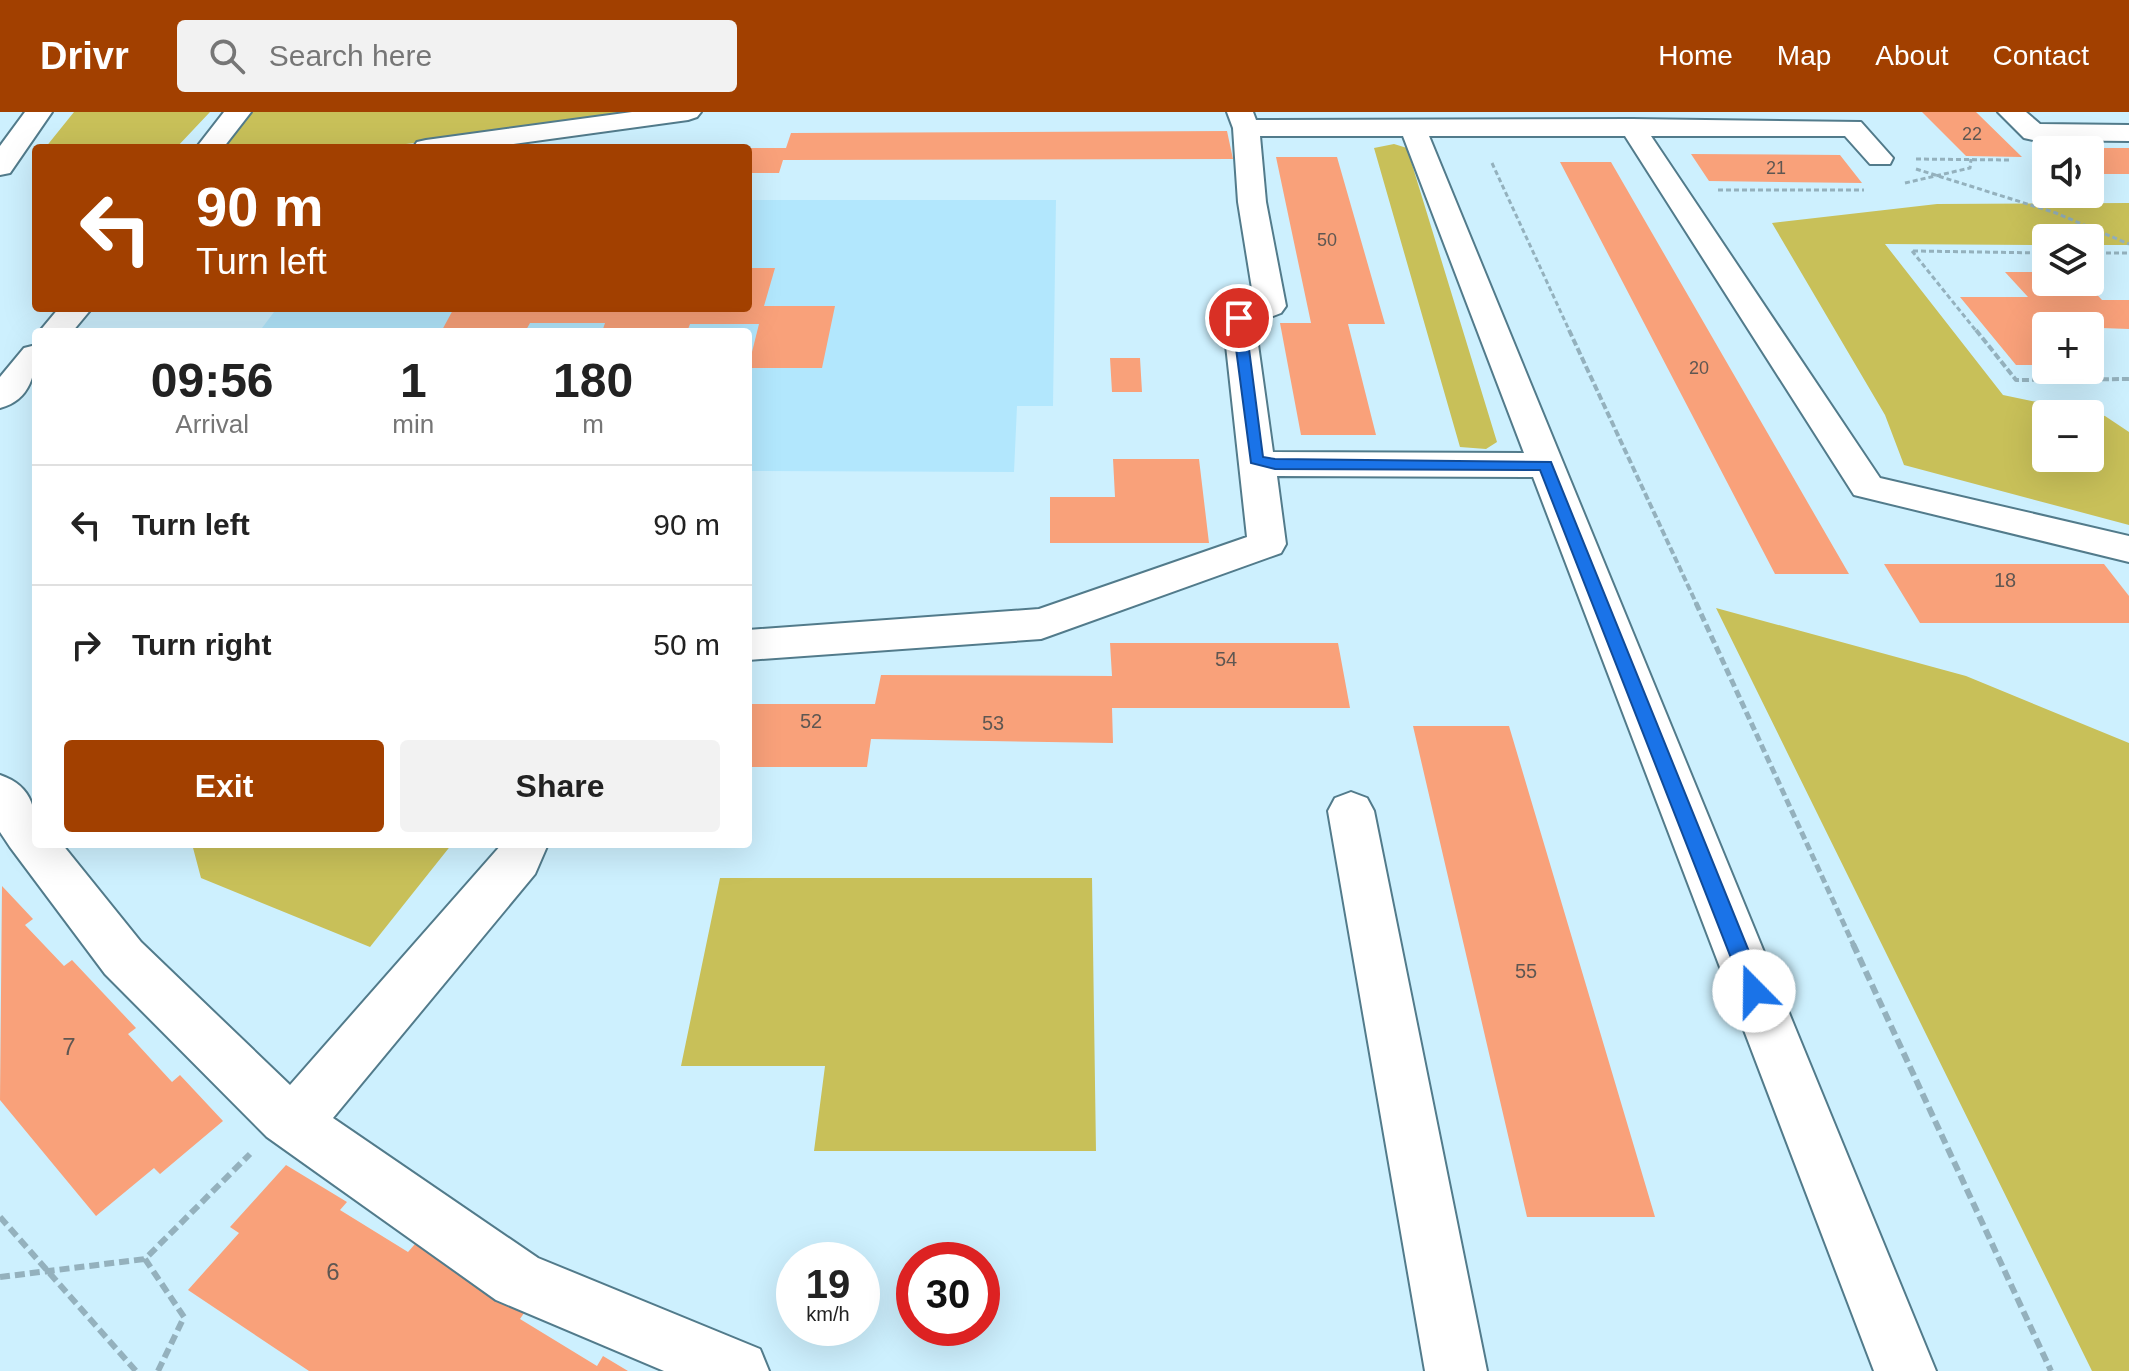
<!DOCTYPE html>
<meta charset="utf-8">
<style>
body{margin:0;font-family:Helvetica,sans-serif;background:#f2f2f2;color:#222;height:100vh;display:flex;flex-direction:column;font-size:30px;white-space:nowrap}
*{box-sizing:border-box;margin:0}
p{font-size:26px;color:#767676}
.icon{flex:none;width:44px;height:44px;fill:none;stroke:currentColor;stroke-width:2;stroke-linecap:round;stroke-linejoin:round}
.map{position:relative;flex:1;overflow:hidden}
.details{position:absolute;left:32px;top:216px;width:720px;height:520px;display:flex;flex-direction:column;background:#fff;border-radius:8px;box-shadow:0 8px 32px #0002}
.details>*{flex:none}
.hud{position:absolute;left:32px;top:32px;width:720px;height:168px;border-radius:8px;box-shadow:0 8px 32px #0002;background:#a24000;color:#fff;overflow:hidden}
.fabs{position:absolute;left:2032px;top:24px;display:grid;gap:16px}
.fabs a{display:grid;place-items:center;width:72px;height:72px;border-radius:8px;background:#fff;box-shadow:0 8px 32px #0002;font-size:40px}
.speed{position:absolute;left:776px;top:1130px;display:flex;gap:16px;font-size:40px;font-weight:700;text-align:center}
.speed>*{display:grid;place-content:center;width:104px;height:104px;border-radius:50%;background:#fff;box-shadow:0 8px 32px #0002;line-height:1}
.speed small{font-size:20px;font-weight:400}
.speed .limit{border:12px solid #d22;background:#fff;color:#111}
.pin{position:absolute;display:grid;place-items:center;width:68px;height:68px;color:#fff;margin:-34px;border:4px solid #fff;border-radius:50%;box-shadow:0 2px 8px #0007}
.me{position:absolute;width:88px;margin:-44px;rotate:338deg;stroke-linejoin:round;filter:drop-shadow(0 0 6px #0008)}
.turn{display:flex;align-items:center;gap:28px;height:168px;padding:0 32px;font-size:36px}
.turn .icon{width:104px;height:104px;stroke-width:2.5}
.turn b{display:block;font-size:56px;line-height:68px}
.eta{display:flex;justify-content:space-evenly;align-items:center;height:136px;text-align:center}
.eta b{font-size:48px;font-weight:600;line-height:56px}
.cta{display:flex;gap:16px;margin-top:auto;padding:16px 32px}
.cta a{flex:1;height:92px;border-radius:8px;background:#a24000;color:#fff;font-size:32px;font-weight:600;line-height:92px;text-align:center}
.cta a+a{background:#f2f2f2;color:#222}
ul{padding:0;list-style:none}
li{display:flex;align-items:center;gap:24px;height:120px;padding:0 32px;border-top:2px solid #e0e0e0}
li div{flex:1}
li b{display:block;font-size:30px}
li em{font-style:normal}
header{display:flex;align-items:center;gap:48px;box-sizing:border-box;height:112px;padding:0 40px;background:#a24000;color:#fff}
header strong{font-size:38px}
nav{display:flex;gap:44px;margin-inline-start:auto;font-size:28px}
.search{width:560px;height:72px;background:#f2f2f2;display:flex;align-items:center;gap:20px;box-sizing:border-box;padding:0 28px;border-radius:8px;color:#767676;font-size:30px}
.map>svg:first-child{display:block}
.built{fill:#b2e7fd}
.green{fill:#c8c059;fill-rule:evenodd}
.building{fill:#f9a17a}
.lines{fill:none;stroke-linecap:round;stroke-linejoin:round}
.minor-casing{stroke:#527b8b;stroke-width:4}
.path-far3{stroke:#94b1bd;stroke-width:3;stroke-dasharray:5 3;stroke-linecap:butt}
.path-far2{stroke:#94b1bd;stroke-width:4;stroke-dasharray:7 3;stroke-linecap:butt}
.path-far1{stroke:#94b1bd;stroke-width:5;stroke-dasharray:8 4;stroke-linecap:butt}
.path{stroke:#94b1bd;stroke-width:6;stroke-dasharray:10 5;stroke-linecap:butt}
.minor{fill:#fff;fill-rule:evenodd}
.route{fill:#1a73e8;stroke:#114b97;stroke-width:2}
.labels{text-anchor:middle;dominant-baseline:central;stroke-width:6;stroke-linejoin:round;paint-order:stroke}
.far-number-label{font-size:18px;fill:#5f5752}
.number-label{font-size:20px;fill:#5f5752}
.near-number-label{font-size:24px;fill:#5f5752}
</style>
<header>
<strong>Drivr</strong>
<div class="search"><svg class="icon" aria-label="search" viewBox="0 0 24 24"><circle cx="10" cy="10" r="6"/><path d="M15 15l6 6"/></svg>Search here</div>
<nav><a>Home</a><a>Map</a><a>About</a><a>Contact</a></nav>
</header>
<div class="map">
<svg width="2129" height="1259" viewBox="0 0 2129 1259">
<rect width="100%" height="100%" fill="#cdf0fe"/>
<!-- built -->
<path class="built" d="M748,88H1056L1053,294H1017L1014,360L748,359V220H259L277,196H748Z"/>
<!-- green -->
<path class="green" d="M74,0H210L176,36H45Z
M252,0H665L664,4L369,36H217Z
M1394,32L1407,36L1497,330L1486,337L1460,335L1374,36Z
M2129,91V133H2090V126H2046V133L1885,132L2003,283L2105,304L2129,320V413L1904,353L1885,303L1772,111L1937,92ZM2090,302V346H2046V302Z
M1716,496L1966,564L2129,631V1259H2092Z
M192,732H452L370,835L201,766Z
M720,766H1092L1096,1039H814L825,954H681Z"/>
<!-- building -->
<path class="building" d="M1922,0H1976L2022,45L1966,44Z
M1227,19L1233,47L783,48L779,61H748V36H786L791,21Z
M2090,36H2129V62H2090Z
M1691,42L1840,43L1862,71L1709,69Z
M1276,45H1337L1385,212H1348L1376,323H1301L1280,211H1311Z
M1560,50H1611L1849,462H1775Z
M748,156H775L764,194H835L822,256H748L759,212H690L687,220H602L605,211H530L525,220H441L454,196H748Z
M2005,160H2046V170H2085L2102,188H2129V217L2046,214V253H2016L1960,185H2028Z
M1110,246H1140L1142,280H1112Z
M1113,347H1199L1209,431H1050V385H1115Z
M1884,452H2104L2129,484V511H1920Z
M1110,531H1338L1350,596H1112L1113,631L871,627L867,655H748V592H875L881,563L1112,564Z
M1413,614H1509L1655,1105H1527Z
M2,774L33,807L25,813L64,854L72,848L136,916L128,922L172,970L180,963L223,1009L160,1062L154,1056L96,1104L0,988Z
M286,1053L347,1090L340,1098L408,1140L415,1132L526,1198L520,1207L597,1254L603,1244L628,1259H309L188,1178L239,1121L230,1115Z"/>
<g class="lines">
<defs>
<path id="minor" d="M25,0H52L10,61L0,63V34Z
M224,0H251L223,36H196Z
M632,0H701L697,5L688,8L484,36H413L417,30L426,28Z
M1227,0H1253L1256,8L1632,7L1861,10L1893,46L1890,52H1870L1845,24H1651L1880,366L2129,424V450L1854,383L1625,24H1429L1936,1259H1874L1533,365L1277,364L1286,432L1281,441L1055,522L1041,527L748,548V518L1039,497L1247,425L1223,206L1228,199L1254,189L1238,90L1233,16ZM1260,24H1403L1524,341L1273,340L1255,211L1281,201L1286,194L1266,90Z
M1998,0H2026L2040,12L2129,13V29L2033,28L2024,26Z
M59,196H92L72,220H39Z
M36,233C36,261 31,288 0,296V265L24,236Z
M0,663C35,675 36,700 36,732H62L141,830L290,973L502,732H548L535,762L333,1006L538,1146L760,1237L769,1259H664L496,1188L267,1025L105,862L10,735L0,720Z
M1351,680L1367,686L1374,699L1487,1259H1425L1328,699L1335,686Z"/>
</defs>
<!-- minor casing -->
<use href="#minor" class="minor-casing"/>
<!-- path-far3 -->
<path class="path-far3" d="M1916,47L2010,48
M1492,51L1570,220
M1916,57L2056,101L2129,132
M1905,71L1970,56L1971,47
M1718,78H1864
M1912,139L1977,220
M1913,139L2046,141
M2090,141H2129"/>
<!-- path-far2 -->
<path class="path-far2" d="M1569,218L1697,493
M1976,218L2016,268L2129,267"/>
<!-- path-far1 -->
<path class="path-far1" d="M1696,491L1854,834"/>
<!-- path -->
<path class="path" d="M1853,832L2051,1259
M0,1105L136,1259
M0,1165L145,1147
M158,1259L184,1205L145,1147L250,1042"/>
<!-- minor -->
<use href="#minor" class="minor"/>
</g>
<!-- route -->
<path class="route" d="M1239,202L1245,206L1263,345L1275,347L1551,350L1765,879L1762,886L1754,889L1747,886L1744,879L1540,358L1275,357L1251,351L1232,206Z"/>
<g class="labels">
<!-- far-number labels -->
<g class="far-number-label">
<text x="1972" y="22">22</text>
<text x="1776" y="56">21</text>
<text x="1327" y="128">50</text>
<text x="1699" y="256">20</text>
</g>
<!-- number labels -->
<g class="number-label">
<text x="2005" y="468">18</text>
<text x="1226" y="547">54</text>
<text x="811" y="609">52</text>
<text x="993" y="611">53</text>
<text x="1526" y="859">55</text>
</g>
<!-- near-number labels -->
<g class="near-number-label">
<text x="69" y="934">7</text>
<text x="333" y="1159">6</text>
</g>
</g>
</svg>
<div class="fabs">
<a><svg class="icon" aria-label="sound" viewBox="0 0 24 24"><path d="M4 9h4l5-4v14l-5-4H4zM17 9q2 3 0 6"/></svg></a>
<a><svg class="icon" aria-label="layers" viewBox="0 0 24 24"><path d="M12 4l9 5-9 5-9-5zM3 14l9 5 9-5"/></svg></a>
<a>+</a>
<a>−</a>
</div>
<div class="speed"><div>19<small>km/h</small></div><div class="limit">30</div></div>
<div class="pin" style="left:1239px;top:206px;background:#d93025"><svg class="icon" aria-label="arrive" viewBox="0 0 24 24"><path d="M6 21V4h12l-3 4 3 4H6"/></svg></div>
<svg class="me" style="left:1754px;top:879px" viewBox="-20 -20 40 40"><circle r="19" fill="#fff"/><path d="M0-13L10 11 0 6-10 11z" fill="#1a73e8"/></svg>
<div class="hud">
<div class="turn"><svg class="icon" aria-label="left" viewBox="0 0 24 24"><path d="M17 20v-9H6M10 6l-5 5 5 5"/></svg><div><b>90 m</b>Turn left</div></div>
</div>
<section class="details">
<div class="eta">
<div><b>09:56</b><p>Arrival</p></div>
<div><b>1</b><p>min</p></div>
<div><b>180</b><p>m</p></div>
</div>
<ul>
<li><svg class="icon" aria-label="left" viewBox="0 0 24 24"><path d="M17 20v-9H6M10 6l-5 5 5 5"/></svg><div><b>Turn left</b></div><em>90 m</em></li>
<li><svg class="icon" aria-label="right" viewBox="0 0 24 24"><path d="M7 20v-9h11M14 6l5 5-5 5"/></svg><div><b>Turn right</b></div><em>50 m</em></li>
</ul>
<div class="cta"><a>Exit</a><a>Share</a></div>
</section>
</div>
